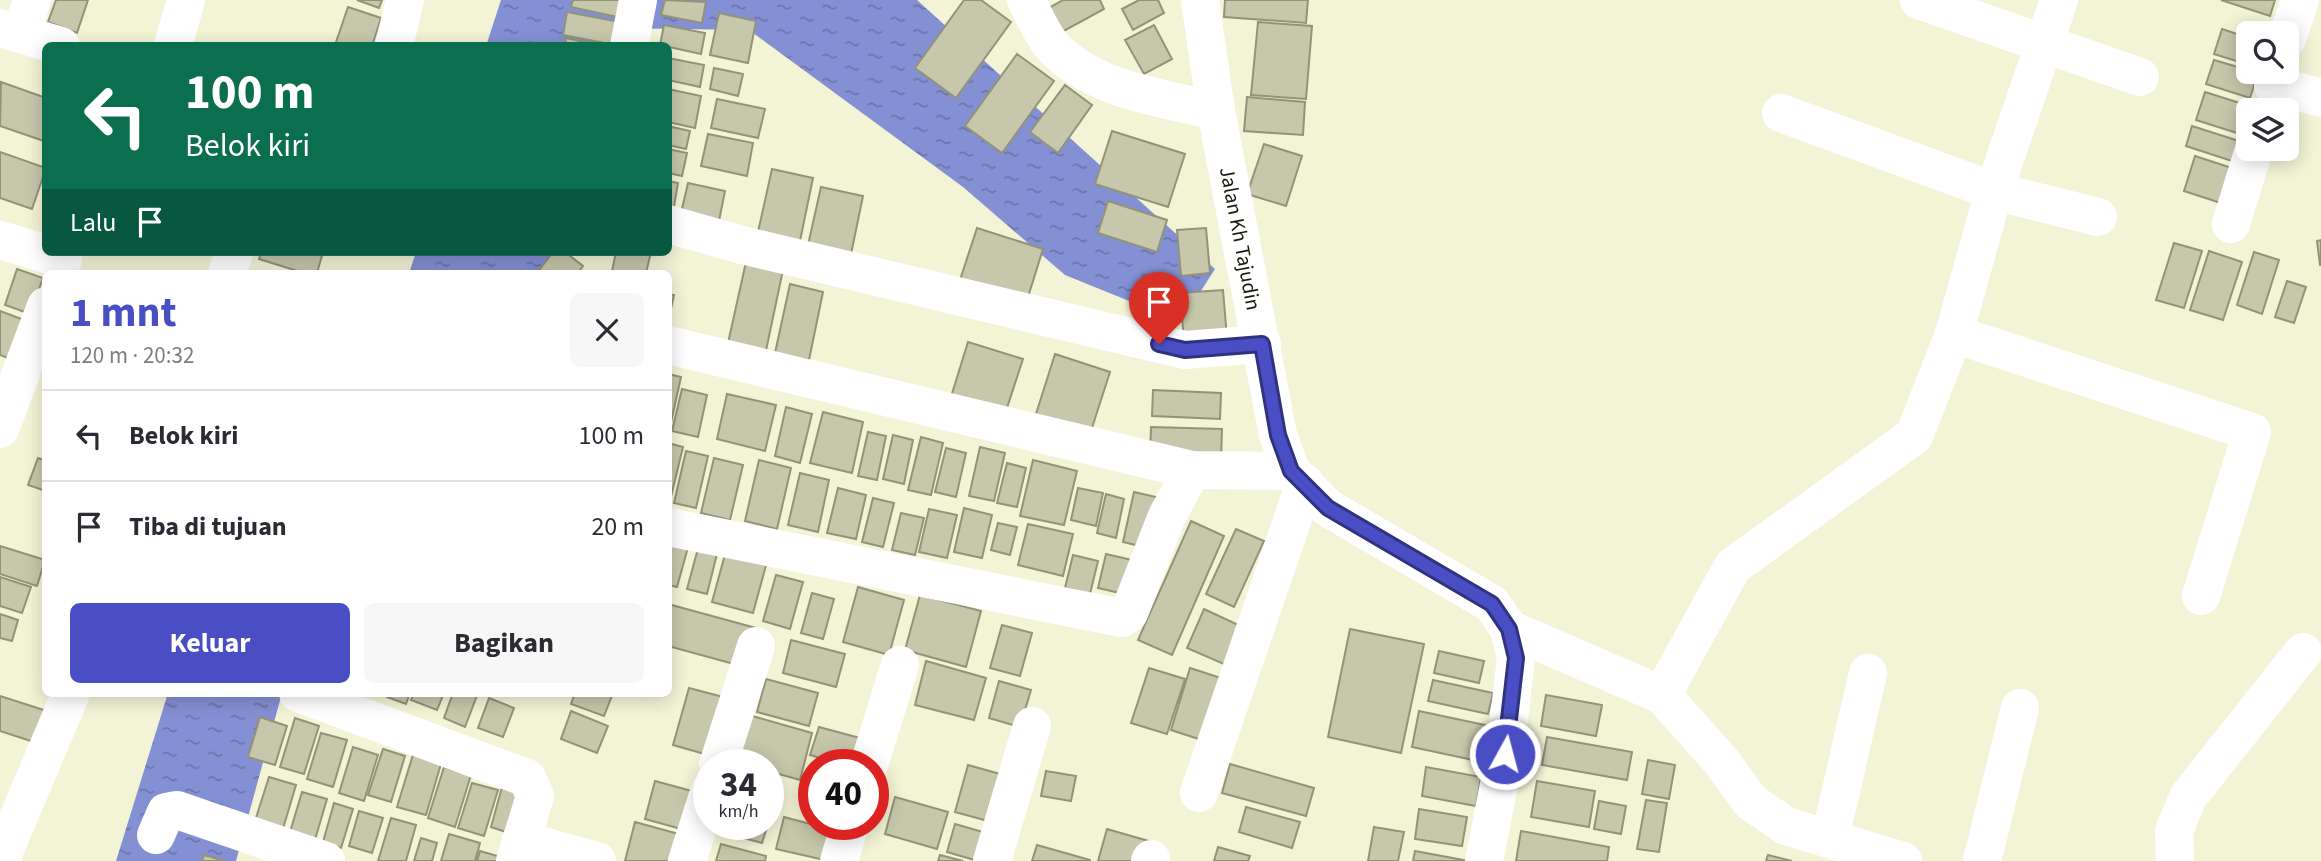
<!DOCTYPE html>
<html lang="id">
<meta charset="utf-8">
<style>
body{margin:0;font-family:"Source Sans 3",sans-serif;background:#f7f7f7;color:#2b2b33;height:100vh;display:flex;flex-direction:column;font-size:26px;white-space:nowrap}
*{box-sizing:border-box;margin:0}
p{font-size:23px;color:#7c7c81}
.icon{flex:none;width:38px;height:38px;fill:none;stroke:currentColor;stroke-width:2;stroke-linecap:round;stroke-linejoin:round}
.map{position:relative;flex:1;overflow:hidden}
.sheet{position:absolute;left:42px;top:270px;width:630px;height:427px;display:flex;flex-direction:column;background:#fff;border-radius:10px;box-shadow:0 4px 18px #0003}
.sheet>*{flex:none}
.top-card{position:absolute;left:42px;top:42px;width:630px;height:214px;border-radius:10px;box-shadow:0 4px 18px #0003;background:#0b6e4f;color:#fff;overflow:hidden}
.controls{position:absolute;left:2236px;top:21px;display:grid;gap:14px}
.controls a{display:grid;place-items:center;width:63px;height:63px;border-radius:10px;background:#fff;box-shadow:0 4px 18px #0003;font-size:35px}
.speed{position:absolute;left:693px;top:749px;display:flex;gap:14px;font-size:35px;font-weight:700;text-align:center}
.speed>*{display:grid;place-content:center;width:91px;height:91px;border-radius:50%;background:#fff;box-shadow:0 4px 18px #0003;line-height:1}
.speed small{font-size:18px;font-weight:400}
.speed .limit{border:10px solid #d22;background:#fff;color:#111}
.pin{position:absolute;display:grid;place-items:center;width:60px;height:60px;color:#fff;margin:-72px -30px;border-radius:50% 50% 50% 0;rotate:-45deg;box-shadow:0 0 7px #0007}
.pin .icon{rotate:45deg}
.me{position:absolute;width:77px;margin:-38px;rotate:7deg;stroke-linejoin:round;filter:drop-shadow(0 0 5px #0008)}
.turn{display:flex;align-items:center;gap:24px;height:147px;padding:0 28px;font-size:32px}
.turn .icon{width:91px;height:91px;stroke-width:2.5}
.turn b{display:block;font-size:49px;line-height:60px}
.then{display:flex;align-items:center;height:66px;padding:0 28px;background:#0003;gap:14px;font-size:26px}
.round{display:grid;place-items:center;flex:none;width:74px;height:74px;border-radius:10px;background:#f7f7f7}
.summary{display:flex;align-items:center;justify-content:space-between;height:119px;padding:0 28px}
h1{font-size:42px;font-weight:700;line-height:52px;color:#494ec4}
.primary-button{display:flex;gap:14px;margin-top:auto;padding:14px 28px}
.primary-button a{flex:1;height:80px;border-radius:10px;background:#494ec4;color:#fff;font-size:28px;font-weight:700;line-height:80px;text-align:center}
.primary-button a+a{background:#f7f7f7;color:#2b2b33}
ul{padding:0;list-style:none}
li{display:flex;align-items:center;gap:21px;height:91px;padding:0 28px;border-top:2px solid #e1e1e2}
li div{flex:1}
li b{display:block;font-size:26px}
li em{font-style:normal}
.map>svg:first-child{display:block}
.water{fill:url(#water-ripples)}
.building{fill:#c6c7ab;stroke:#939378;stroke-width:2}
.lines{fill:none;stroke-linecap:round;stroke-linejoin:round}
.minor{stroke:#fff;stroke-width:38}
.route-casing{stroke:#2f337f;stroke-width:18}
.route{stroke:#494ec4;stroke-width:12}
.labels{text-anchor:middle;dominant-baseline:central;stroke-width:6;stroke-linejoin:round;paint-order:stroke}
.street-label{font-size:21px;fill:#19190e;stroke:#f3f4d6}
</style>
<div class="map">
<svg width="2321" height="861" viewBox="0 0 2321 861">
<defs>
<pattern id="water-ripples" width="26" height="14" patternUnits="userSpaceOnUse" patternTransform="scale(1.75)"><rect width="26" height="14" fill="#8490d4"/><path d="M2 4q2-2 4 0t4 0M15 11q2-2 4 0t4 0" fill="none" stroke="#6b75aa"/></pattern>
</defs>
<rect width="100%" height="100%" fill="#f3f4d6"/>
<!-- water -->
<path class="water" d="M501,0H917L1215,269L1181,322L1065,275L963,187L749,30L606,28L601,45L486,46Z
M416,252H553L548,273H409Z
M168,693H282L236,861H116Z"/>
<!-- building -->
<path class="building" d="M56,0H88L77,33L48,22Z
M357,0H382L379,8Z
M573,0H626L622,18L571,7Z
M665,0L706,2L702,23L661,15Z
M964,0H981L1011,22L956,98L915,68Z
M1063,0H1100L1104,9L1062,32L1049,8Z
M1139,0H1158L1164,13L1133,30L1122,9Z
M1225,0H1308L1306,23L1224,17Z
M2221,0H2275L2270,16Z
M348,7L381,18L372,46L335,45Z
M567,12L620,22L615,45L563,35Z
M719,13L756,21L748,63L710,55Z
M1258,22L1312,26L1306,99L1251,95Z
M664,25L705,33L701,54L660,45Z
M1154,25L1172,59L1144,74L1125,40Z
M2222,29L2249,38V65L2214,54Z
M566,38L602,46H565Z
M1017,54L1054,81L1002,153L965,126Z
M668,58L704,65L700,87L668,80Z
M2214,60L2258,73L2250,98L2206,84Z
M714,68L743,74L738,96L710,89Z
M1,82L46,98L44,141L0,126Z
M1065,85L1092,105L1058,153L1030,132Z
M668,89L701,96L695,128L668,122Z
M2205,92L2246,105L2237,133L2196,120Z
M1247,97L1305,102L1303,135L1244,131Z
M717,99L765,109L758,138L711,128Z
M668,126L690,131L686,149L668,145Z
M2192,126L2242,142L2235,162L2186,146Z
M1112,131L1185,154L1168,207L1095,184Z
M708,134L753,143L747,176L701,166Z
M1264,144L1302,156L1286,206L1247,194Z
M668,149L687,153L682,176L668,173Z
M0,152L46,168L32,209L0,198Z
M2195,156L2241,171L2230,206L2184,191Z
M772,169L813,178L800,241L758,232Z
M668,181L678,183L673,212L668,211Z
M688,183L725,191L719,221L681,213Z
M821,187L863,196L851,254L808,245Z
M1108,201L1167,220L1157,252L1098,233Z
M977,228L1043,249L1024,310L957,289Z
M1206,228L1210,273L1181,276L1177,230Z
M2321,240V265H2320L2317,241Z
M2174,243L2202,251L2184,308L2156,300Z
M2209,251L2242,262L2223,320L2190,310Z
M261,252H323L317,273H304L259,259Z
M553,252H565L583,266L578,273H537Z
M616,252H651L646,273L612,271Z
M2254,252L2279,260L2262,314L2237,305Z
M746,262L783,270L764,360L726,352Z
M17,269L43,278L30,314L5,305Z
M2287,281L2306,287L2294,323L2275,317Z
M790,284L823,292L809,360L775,353Z
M1223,290L1227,338L1184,341L1180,293Z
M668,294L674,295L668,322Z
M0,311L35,324L21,363L0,355Z
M968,342L1023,359L1004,417L950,400Z
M1055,354L1110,372L1090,434L1035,417Z
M668,374L681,377L670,427L668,426Z
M682,389L707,395L698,437L672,431Z
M1153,390L1221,393L1220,419L1152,416Z
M727,394L776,405L765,451L717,439Z
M786,407L812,414L800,463L775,456Z
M823,412L863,422L852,473L810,463Z
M1151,427L1222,429L1221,461L1150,458Z
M868,432L886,436L877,480L858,476Z
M893,435L913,440L904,484L883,479Z
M921,437L943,443L931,495L908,490Z
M668,443L683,447L669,505H668Z
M980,447L1005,453L994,501L969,496Z
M946,448L966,453L956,497L935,492Z
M686,451L708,456L696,508L674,503Z
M38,458L46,461V491L28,485Z
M714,458L743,465L730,520L701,513Z
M759,460L791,468L777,529L745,521Z
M1033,460L1077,471L1064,525L1020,516Z
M1007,463L1026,468L1017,507L997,503Z
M800,473L829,480L818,532L788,525Z
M838,488L866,495L856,539L827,533Z
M1078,488L1103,493L1096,526L1071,520Z
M1134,492L1156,497L1144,547L1123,542Z
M1106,494L1124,499L1116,538L1097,533Z
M873,498L894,503L883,547L862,542Z
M964,508L992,515L982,558L954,552Z
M929,509L957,515L947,558L919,552Z
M901,513L924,518L915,555L892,550Z
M1191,521L1224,536L1172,655L1138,640Z
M998,523L1017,527L1010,555L991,550Z
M1028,524L1073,534L1063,576L1018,565Z
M1236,529L1264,541L1234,607L1206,594Z
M668,534L690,540L677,587L668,585Z
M700,541L719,546L707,594L687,589Z
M0,546L45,560L37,586L0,574Z
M727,547L768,558L753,613L712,602Z
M1106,554L1132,560L1124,594L1098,588Z
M1073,555L1098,561L1090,594L1065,588Z
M776,575L803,582L790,629L763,621Z
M0,577L31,587L22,613L0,606Z
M858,587L904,600L889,655L843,642Z
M812,593L834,599L823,639L801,633Z
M920,595L981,611L966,667L905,650Z
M668,604L756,628L745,667L668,646Z
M1204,609L1249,630L1233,668L1187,648Z
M0,614L18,620L12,641L0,638Z
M1002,625L1032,633L1020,676L990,668Z
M1350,629L1424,644L1401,753L1328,737Z
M791,640L845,654L836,687L783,673Z
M1439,651L1484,661L1479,683L1434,673Z
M926,661L986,678L974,720L915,705Z
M1149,668L1185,679L1167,734L1131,723Z
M1190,668L1233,682L1214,744L1171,730Z
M766,679L818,693L809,726L757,712Z
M1433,680L1493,693L1488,714L1428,701Z
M999,681L1031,690L1020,727L989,718Z
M689,688L731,699L715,757L673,745Z
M388,693H410L406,704L387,697Z
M414,693H444L437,710L411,700Z
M453,693H478L465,727L444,718Z
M575,693H613L604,716L571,704Z
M1546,695L1602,705L1596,736L1541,726Z
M0,696L53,713L43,745L0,731Z
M489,698L514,708L503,737L478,728Z
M571,711L608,726L597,753L561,739Z
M1419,711L1485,725L1478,761L1412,747Z
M749,715L812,733L800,780L768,771V765L736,762Z
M260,717L287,726L275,765L248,757Z
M295,718L319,726L304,774L280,767Z
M819,727L871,741L864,765H844L810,755Z
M321,733L347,740L333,787L307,779Z
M1547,737L1632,752L1627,780L1542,765Z
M353,747L378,755L364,801L339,793Z
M415,748L443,757L426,815L397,807Z
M383,749L405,756L391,802L368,795Z
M1648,760L1675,765L1669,799L1642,794Z
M1230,764L1314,788L1306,816L1222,793Z
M968,765L1011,777L999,824L955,812Z
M444,767L471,775L455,827L428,818Z
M1426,767L1481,777L1476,806L1422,796Z
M813,768H814V812L801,808Z
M1046,771L1076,776L1071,801L1041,796Z
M269,777L296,785L282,832L254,824Z
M655,781L703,794L692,832L645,819Z
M1537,781L1595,791L1589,827L1531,817Z
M472,783L498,790L484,836L458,828Z
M502,787L528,794L515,835L491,827Z
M302,792L327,799L312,850L287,842Z
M895,797L948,812L937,849L885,834Z
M1646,800L1667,803L1659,852L1637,849Z
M1599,801L1626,806L1621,834L1594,829Z
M334,803L353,809L341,848L323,842Z
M1246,807L1300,822L1292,848L1239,832Z
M1419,809L1467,817L1462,846L1415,839Z
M359,811L383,818L372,853L349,846Z
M784,817L837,831L829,861L776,849Z
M391,818L416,825L406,861H378Z
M635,822L686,836L679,861H625Z
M716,824H768L762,843L714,830Z
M955,824L997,836L978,861L947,852Z
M1374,827L1404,832L1398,861H1368Z
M1107,829L1152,842L1146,861H1098Z
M1521,831L1609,847L1607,861H1516Z
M449,834L480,843L475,861H441Z
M421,838L437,843L432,861H414Z
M721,844L766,856L765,861H716Z
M1037,845L1090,860V861H1032Z
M1218,847L1250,856L1248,861H1214Z
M480,851L508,859V861H477Z
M1415,851L1469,861H1413Z
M204,855L225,861H202Z
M940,855L963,861H938Z
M1768,855L1792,861H1766Z"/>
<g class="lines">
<!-- minor -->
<g class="minor">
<path d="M1026,0C1034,14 1042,35 1053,47C1095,91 1160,97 1216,111"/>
<path id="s1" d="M1200,0L1216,111L1278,435L1291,471L1328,508L1492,604L1509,629L1516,658L1505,754L1484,861"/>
<path d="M1919,0L2140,77"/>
<path d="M0,28L61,46"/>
<path d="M21,33L32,0"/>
<path d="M2287,39L2300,0"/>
<path d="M173,46L186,0"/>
<path d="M394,46L405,0"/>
<path d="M629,46L638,0"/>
<path d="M2273,85L2321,98"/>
<path d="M1781,113L1994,191L2059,0"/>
<path d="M668,224L742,245L1185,350L1262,344"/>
<path d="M2231,224L2254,149"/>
<path d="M0,240L63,259"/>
<path d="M227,273L234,252"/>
<path d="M1954,334L2252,432L2201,596"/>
<path d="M668,345L1192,470L1291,471"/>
<path d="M0,429L46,306"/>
<path d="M668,527L1122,618L1129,613L1167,516L1192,470"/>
<path d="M1509,629L1662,695L1721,761L1751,802L1786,826L1903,861"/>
<path d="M298,693L527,778L535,796L515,861"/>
<path d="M1662,695L1733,566L1914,436L1954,334L1994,191L2098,217"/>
<path d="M718,765L756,646"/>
<path d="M869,765L900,665"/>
<path d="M1199,793L1305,483"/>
<path d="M156,835L166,812L177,810L326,861"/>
<path d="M1830,838L1868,673"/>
<path d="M521,840L597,861"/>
<path d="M0,861L71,693"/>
<path d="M687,861L709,792"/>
<path d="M839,861L850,824"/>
<path d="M992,861L1032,726"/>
<path d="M1150,861L1151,859"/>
<path d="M1982,861L2020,708"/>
<path d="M2175,861L2174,831L2188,797L2303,652"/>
</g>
</g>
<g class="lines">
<defs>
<path id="route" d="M1159,344L1185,350L1262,344L1278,435L1291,471L1328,508L1492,604L1509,629L1516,658L1505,754"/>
</defs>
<!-- route casing -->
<use href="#route" class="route-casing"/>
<!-- route -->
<use href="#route" class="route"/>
</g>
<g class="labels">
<!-- street labels -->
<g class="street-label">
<text stroke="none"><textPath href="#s1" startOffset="242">Jalan Kh Tajudin</textPath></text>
</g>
</g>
</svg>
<div class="controls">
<a><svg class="icon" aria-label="search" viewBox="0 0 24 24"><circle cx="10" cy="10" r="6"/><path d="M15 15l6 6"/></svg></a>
<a><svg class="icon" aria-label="layers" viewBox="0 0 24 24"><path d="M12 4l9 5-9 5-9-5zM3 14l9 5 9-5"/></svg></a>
</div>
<div class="speed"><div>34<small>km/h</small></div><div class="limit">40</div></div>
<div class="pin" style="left:1159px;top:344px;background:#d93025"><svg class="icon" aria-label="arrive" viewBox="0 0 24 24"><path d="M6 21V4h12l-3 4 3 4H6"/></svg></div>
<svg class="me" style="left:1505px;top:754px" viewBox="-20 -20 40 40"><circle r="17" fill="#494ec4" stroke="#fff" stroke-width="3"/><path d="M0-11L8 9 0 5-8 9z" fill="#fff"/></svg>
<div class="top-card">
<div class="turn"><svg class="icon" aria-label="left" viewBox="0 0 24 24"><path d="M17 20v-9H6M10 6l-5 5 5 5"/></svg><div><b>100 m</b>Belok kiri</div></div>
<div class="then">Lalu<svg class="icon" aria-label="arrive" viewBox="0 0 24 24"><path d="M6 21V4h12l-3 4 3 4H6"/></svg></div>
</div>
<section class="sheet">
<div class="summary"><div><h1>1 mnt</h1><p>120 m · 20:32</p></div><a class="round"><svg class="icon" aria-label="close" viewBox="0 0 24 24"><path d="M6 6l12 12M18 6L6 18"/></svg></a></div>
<ul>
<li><svg class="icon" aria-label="left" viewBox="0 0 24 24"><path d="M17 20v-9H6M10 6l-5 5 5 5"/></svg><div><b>Belok kiri</b></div><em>100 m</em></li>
<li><svg class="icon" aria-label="arrive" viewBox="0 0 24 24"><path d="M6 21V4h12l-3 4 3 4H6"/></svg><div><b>Tiba di tujuan</b></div><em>20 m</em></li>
</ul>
<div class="primary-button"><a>Keluar</a><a>Bagikan</a></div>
</section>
</div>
